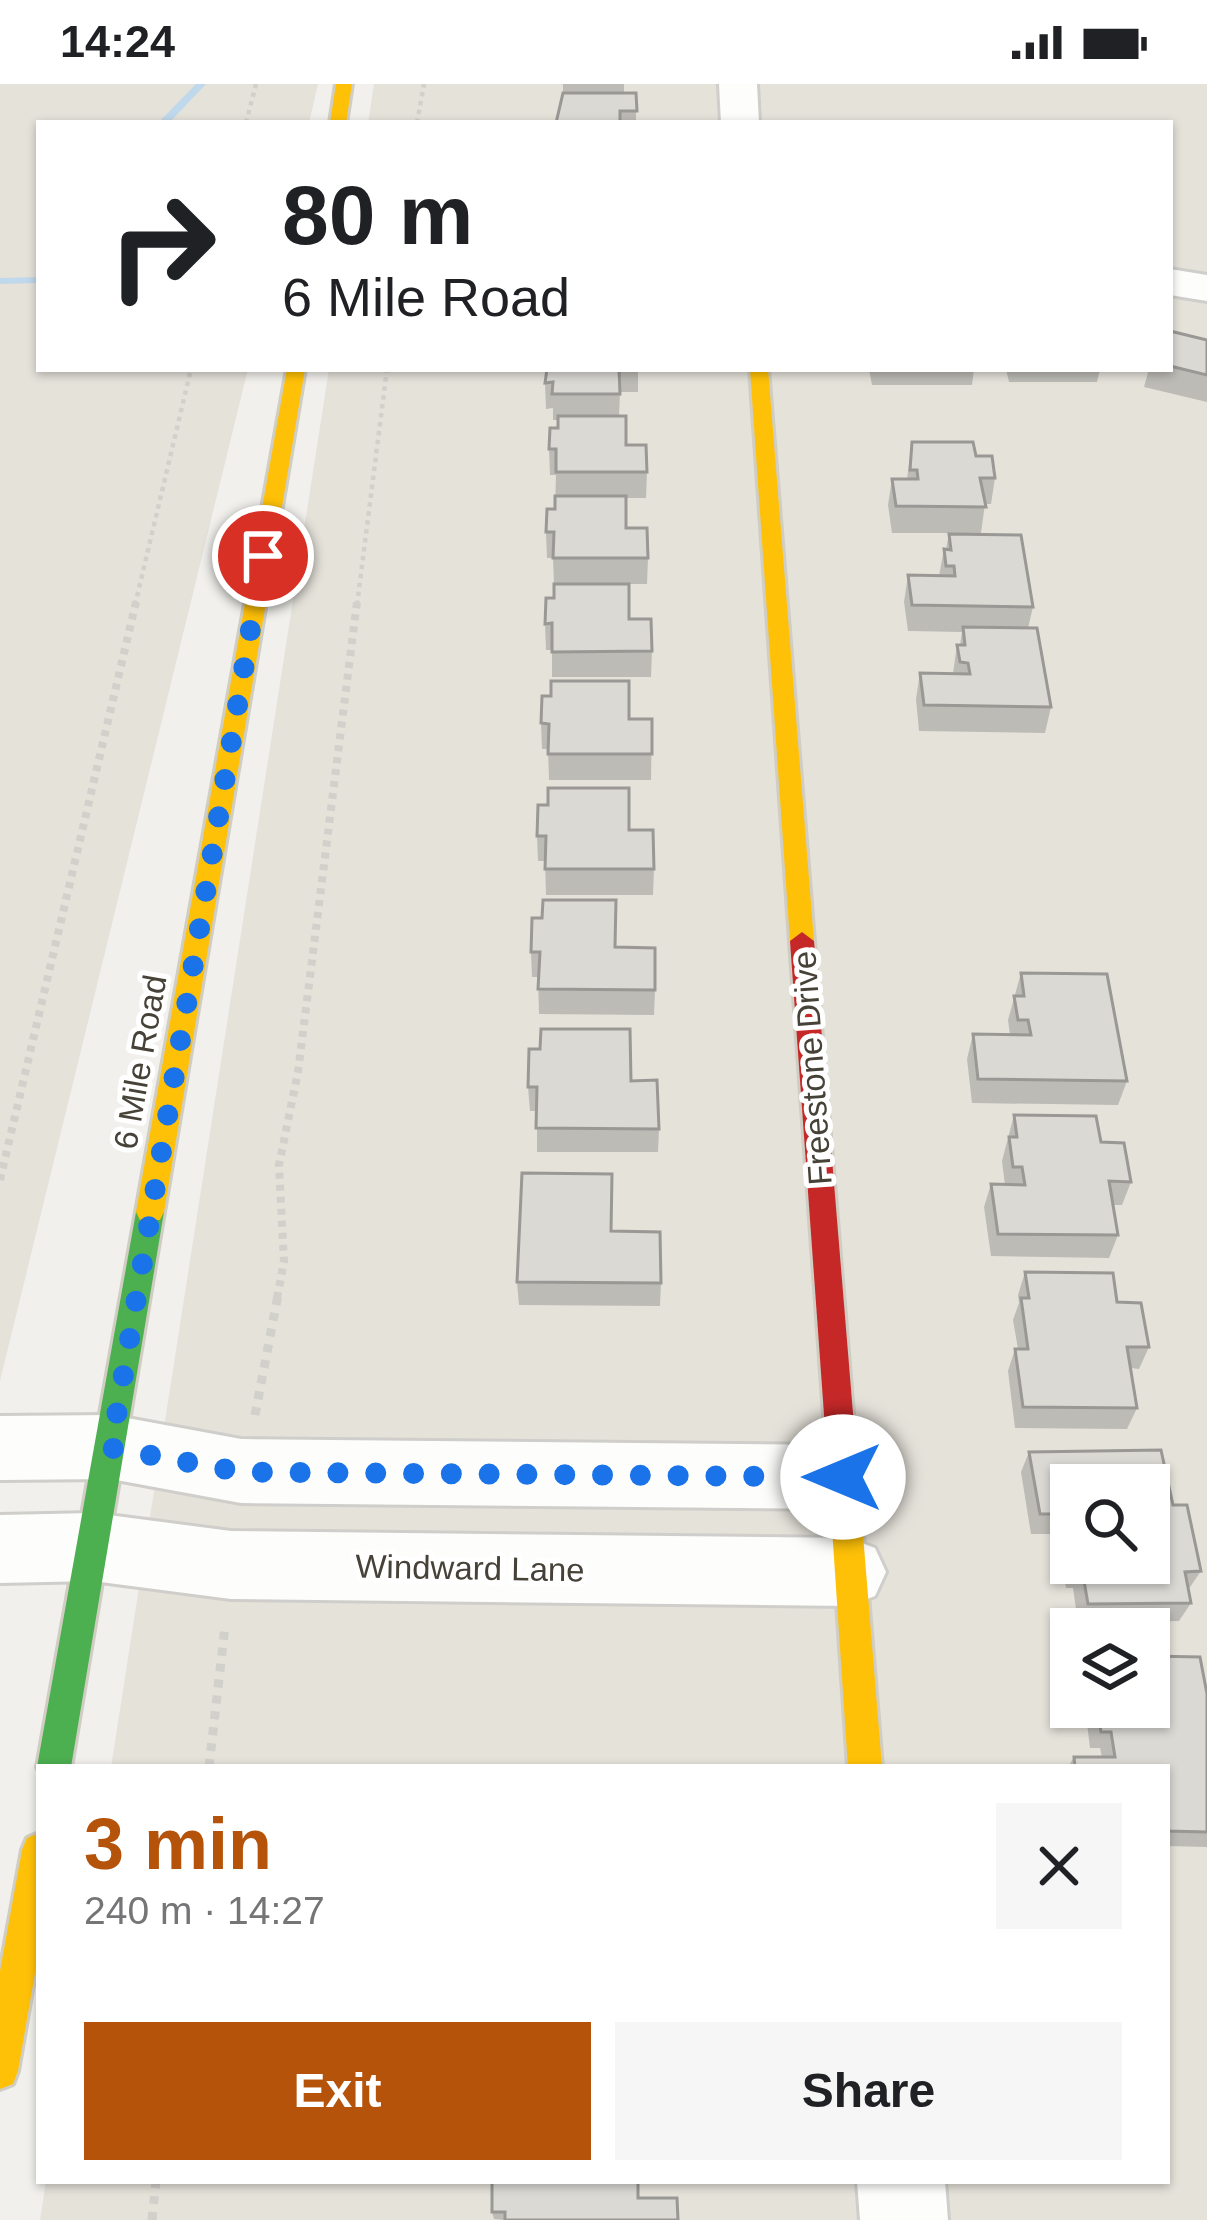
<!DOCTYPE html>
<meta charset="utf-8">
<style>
body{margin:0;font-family:Helvetica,sans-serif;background:#f6f6f6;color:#202124;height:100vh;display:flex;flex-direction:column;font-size:45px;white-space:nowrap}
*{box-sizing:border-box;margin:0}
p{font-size:39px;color:#757577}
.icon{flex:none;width:66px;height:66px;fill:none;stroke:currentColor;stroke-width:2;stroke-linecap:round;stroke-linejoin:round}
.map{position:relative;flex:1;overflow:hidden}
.drawer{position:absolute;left:36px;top:1680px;width:1134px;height:420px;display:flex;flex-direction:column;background:#fff;border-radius:0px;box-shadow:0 3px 9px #0004}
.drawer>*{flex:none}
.hud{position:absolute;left:36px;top:36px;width:1137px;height:252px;border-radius:0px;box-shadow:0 3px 9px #0004;background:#fff;color:#202124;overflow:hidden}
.buttons{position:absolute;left:1050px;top:1380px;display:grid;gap:24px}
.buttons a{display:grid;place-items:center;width:120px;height:120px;border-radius:0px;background:#fff;box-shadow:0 3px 9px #0004;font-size:60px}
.pin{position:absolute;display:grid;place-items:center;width:102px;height:102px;color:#fff;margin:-51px;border:6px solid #fff;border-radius:50%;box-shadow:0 3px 12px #0007}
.me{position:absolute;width:132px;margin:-66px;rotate:270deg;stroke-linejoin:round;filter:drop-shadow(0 0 9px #0008)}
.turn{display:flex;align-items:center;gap:42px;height:252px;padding:0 48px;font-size:54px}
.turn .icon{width:156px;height:156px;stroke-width:2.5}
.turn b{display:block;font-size:84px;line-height:102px}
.round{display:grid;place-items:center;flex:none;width:126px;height:126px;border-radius:0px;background:#f6f6f6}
.summary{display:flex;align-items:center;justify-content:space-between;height:204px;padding:0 48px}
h1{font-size:72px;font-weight:700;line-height:90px;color:#b45309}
.primary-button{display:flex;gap:24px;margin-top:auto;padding:24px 48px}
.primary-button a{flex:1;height:138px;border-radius:0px;background:#b45309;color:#fff;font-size:48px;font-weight:700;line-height:138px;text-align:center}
.primary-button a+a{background:#f6f6f6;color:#202124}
.status{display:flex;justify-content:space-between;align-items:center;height:84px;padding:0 60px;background:#fff;direction:ltr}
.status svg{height:33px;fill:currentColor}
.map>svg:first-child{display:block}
.residential{fill:#e5e2da;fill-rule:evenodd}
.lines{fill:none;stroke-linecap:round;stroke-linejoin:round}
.stream{fill:#c0d8eb;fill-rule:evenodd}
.street-casing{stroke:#cfceca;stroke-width:6}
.fast-casing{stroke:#d0cdc3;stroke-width:6}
.slow-casing{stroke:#d0cdc3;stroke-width:6}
.jam-casing{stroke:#d0cdc3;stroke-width:6}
.path-far2{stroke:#d1d0cb;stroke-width:4.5;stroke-dasharray:4.5 4.5;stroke-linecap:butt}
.path-far1{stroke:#d1d0cb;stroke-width:8;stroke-dasharray:6 6;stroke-linecap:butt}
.path{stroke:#d1d0cb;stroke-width:9;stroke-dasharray:8 8;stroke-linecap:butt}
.street{fill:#fdfdfc;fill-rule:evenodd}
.fast{fill:#4caf50;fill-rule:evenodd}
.slow{fill:#ffc107;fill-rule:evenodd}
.jam{fill:#c62828;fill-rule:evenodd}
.wall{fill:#bcbbb6;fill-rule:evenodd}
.building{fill:#dbd9d4;stroke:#999894;stroke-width:3}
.route{stroke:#1a73e8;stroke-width:21;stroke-dasharray:0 37.8}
.labels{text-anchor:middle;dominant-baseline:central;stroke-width:10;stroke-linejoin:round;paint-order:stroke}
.street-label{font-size:33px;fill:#474238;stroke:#fff}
</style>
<div class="status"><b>14:24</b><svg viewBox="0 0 49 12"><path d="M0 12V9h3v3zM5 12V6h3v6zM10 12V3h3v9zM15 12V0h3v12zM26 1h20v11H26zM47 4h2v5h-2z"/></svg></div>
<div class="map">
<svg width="1207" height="2136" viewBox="0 0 1207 2136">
<rect width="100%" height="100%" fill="#f1f0ec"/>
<!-- residential -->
<path class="residential" d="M0,0H318L309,39H39V285H248L0,1297Z
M374,0H1207V2136H40L46,2097H1167V1683H111L329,285H1170V39H368ZM1071,1401H1149V1479H1071ZM1071,1545H1149V1623H1071Z"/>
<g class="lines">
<!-- stream -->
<path class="stream" d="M196,0H206L169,39H158Z
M39,193V199L0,200V194Z"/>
<defs>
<path id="street" d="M719,0H757L759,39H721Z
M1170,185L1207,191V217L1170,211Z
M111,1331L241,1355L843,1361L868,1370L878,1393L868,1416L843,1425L241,1419L111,1395L0,1396V1332Z
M93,1429L231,1447L849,1454L875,1464L886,1488L875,1512L849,1522L231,1515L93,1497L0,1499V1431Z
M857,2097H945L948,2136H860Z"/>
<path id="fast" d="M150,1117L160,1120L164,1128L71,1683H39V1687L37,1683L136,1128L140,1120Z"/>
<path id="slow" d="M336,0H352L346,39H330Z
M287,285H305L164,1128L160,1136H140L136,1128Z
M750,285H768L814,857L802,866L790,857Z
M845,1400L856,1404L860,1414L882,1683H848L830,1414L834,1404Z
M39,1749V1866L18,1987L13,2000L0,2005V1887L22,1766L27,1754Z"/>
<path id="jam" d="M802,848L814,857L860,1414L856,1424L845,1428L834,1424L830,1414L790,857Z"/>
</defs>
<!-- street casing -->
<use href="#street" class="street-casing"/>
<!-- fast casing -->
<use href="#fast" class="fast-casing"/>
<!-- slow casing -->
<use href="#slow" class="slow-casing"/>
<!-- jam casing -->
<use href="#jam" class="jam-casing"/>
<!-- path-far2 -->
<path class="path-far2" d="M246,39L256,0
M417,39L424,0
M135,521L191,285
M357,521L387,285"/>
<!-- path-far1 -->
<path class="path-far1" d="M0,1096L136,518
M277,1214L284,1178L279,1081L298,988L357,518"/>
<!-- path -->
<path class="path" d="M255,1331L278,1211
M209,1683L225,1542
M152,2136L156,2097"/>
<!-- street -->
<use href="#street" class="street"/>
<!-- fast -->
<use href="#fast" class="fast"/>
<!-- slow -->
<use href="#slow" class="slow"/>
<!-- jam -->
<use href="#jam" class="jam"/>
</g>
<!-- wall -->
<path class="wall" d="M563,0H624V9H636V39H556L563,9Z
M1170,247L1207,256V318L1144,303L1149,285H1170Z
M547,285H638V308H620L619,332L626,361L647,388L646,414H626V444L648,474L647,500H554L553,474H547L546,448L555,425L556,391H550L549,365L558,344V336H553V324L546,325L545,299Z
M869,285H974L972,301H872Z
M1006,285H1100L1097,298H1009Z
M912,358L995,394L991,420H985L981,449H892L888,421L892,395H907Z
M949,450L1033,523L1028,544L1051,623L1045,649L919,647L916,615L920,589H953L957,561H960L962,548L908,547L904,518L908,491L939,492L944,465H946Z
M629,535L652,567L651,593H552V566H546L545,540Z
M629,635H652L651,696H549L548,665H542L541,639Z
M629,746L654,785L653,811H546L545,777H538L537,752Z
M615,863L655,906L654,931L539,930L538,893H532L531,868Z
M1021,889L1127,997L1118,1021L972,1019L967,975L973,950L1010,951L1008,936Z
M631,997L659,1045L658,1068H537V1027H530L528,1003Z
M1014,1031L1101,1058L1131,1098L1122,1121H1113L1118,1151L1109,1174L991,1172L984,1123L991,1100L1005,1101L1002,1077Z
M611,1147L661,1199L660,1222L519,1221L517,1198Z
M1025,1188L1117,1218L1149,1263L1139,1285L1131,1284L1137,1324L1127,1345L1015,1344L1008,1287L1015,1265H1018L1013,1236L1019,1219L1018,1211Z
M1029,1368L1173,1421L1201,1487L1188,1506L1191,1519L1179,1537L1078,1539L1073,1504H1066L1057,1450H1031L1021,1388ZM1071,1401L1149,1479H1071Z
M1207,1610V1763L1167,1762V1683H1068L1074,1673H1102L1100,1664H1090L1085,1623H1149Z
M638,2114L505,2136L494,2135L492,2128Z"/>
<!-- building -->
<path class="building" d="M563,9H636L637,27H620V39H556Z
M1170,247L1207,256V291L1170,282Z
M547,285H619L620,310H552L553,298L545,299Z
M558,332H626V361H646L647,388H556V365H549L550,344H558Z
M912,358H973L976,372H992L995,394H980L986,423L896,422L892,395H918L917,386H910Z
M555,412H626V444H647L648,474H553L554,448H546L547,425H555Z
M949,450L1021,451L1033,523L912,521L908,491L955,492L954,482H946L944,465L951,466Z
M554,500H629V535H651L652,567L552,568V539L545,540L546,514H554Z
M963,543L1037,544L1051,623L924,621L920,589L970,590L968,579L960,578L957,561H965Z
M551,597H629V635H652V670H548L549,640L541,639L542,612H551Z
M548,704H629V746H653L654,785H545L546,752H537L538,721H548Z
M543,816H616L615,863L655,864V906L538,905L540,868H531L532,834H542Z
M1021,889L1107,890L1127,997L978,995L973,950L1031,951L1028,936H1018L1014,912H1024Z
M541,945H630L631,997L657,996L659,1045L536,1044L537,1003H528L529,965H540Z
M1014,1031L1096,1032L1101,1058L1124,1059L1131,1098L1109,1097L1118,1151L998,1150L991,1100L1025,1101L1022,1083H1013L1009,1053H1017Z
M522,1089L612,1090L611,1147L660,1148L661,1199L517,1198Z
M1025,1188L1113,1189L1117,1218L1141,1219L1149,1263H1127L1137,1324L1023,1323L1015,1265H1028L1021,1214H1029Z
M1161,1366L1173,1421H1187L1201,1487L1185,1488L1191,1519L1088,1520L1082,1485H1075L1074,1479H1149V1401H1071V1462L1066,1430H1040L1029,1368Z
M1149,1572L1200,1573L1207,1610V1748L1167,1747V1683H1075L1074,1673H1115L1111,1648H1101L1097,1623H1149Z
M492,2097H638V2114H677L678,2136H505V2128H492Z"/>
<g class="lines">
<!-- route -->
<path class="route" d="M263,472L111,1364L241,1388L843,1393"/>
</g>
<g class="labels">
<!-- street labels -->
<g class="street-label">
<text transform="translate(140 978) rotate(-80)">6 Mile Road</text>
<text transform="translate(812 984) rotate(-94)">Freestone Drive</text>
<text transform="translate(470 1484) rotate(1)">Windward Lane</text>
</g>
</g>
</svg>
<div class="buttons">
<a><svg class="icon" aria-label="search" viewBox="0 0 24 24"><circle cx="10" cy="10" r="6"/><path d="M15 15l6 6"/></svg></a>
<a><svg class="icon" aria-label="layers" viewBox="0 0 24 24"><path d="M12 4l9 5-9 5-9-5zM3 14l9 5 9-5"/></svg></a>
</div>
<div class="pin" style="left:263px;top:472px;background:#d93025"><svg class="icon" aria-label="arrive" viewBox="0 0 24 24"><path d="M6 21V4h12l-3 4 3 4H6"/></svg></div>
<svg class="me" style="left:843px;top:1393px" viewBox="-20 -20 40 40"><circle r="19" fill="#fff"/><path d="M0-13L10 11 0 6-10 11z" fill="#1a73e8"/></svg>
<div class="hud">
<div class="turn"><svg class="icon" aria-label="right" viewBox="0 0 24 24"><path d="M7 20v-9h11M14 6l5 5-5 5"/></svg><div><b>80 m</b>6 Mile Road</div></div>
</div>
<section class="drawer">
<div class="summary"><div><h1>3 min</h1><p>240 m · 14:27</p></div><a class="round"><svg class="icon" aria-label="close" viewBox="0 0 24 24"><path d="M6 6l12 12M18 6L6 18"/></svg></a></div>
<div class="primary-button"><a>Exit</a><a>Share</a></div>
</section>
</div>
